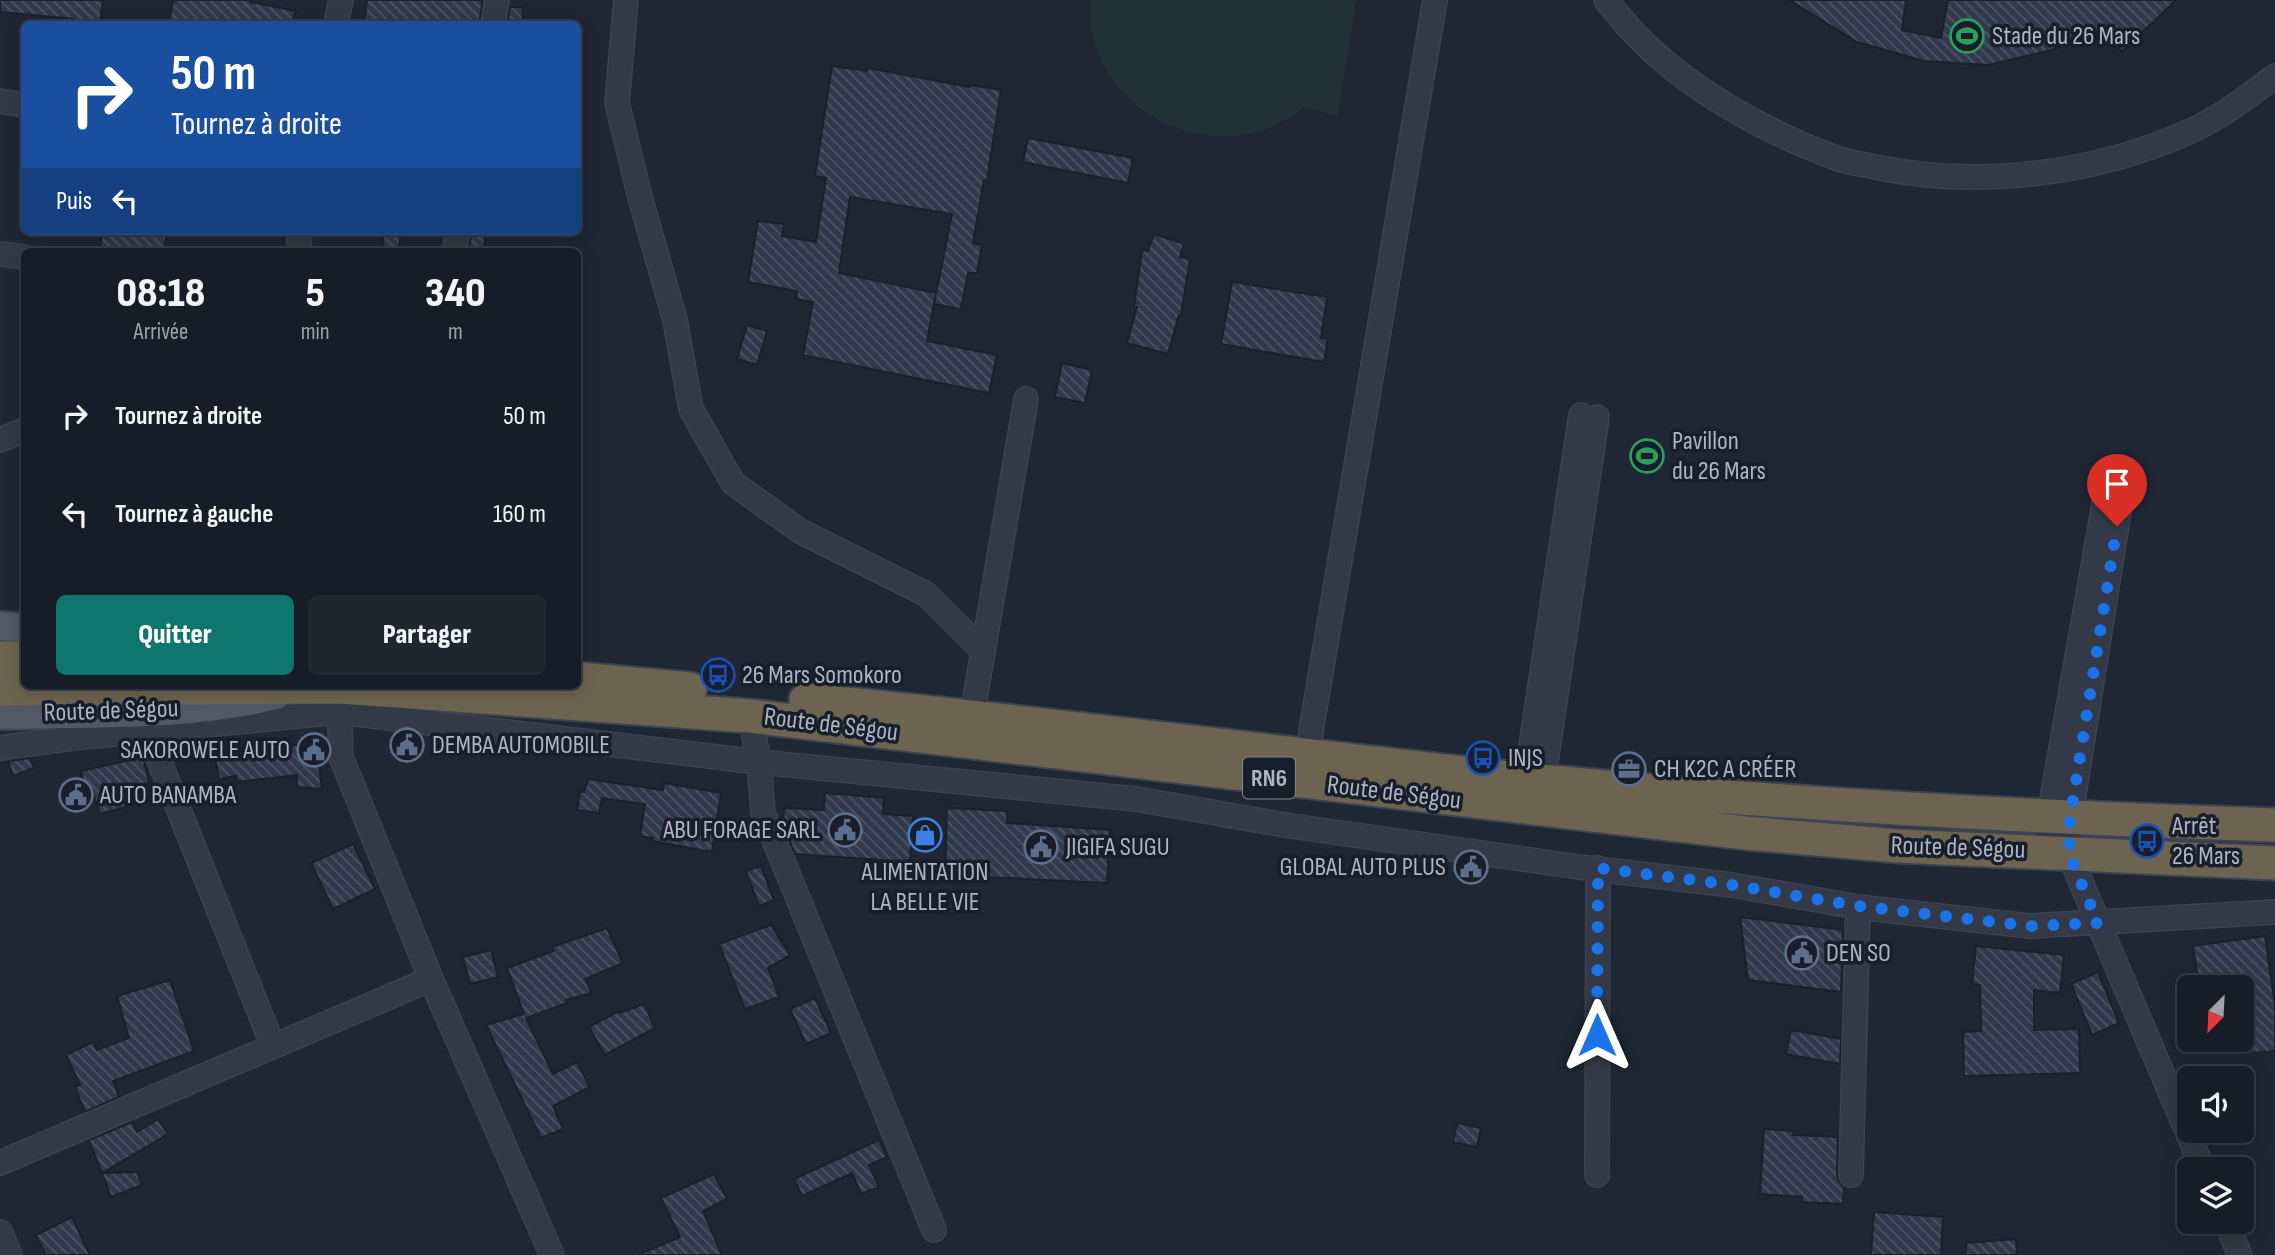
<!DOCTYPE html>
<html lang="fr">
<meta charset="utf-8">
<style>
body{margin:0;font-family:"Sofia Sans Condensed",sans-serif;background:#202630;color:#f1f3f6;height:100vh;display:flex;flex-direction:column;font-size:26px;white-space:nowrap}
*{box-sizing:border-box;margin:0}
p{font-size:23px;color:#9ea2a8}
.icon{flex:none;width:38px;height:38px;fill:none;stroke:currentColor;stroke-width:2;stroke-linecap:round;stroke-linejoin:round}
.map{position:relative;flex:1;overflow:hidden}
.side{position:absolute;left:21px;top:248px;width:560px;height:441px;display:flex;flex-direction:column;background:#171d28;border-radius:10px;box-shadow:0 4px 18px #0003,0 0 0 2px #363b45}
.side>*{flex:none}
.banner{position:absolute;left:21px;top:21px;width:560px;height:214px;border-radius:10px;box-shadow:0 4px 18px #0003,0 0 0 2px #363b45;background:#1a4fa0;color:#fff;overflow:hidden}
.needle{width:46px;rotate:204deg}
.controls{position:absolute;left:2177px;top:975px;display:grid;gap:14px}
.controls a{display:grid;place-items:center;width:77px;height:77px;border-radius:10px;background:#171d28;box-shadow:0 4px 18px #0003,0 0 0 2px #363b45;font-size:35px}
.pin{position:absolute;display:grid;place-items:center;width:60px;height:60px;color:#fff;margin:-72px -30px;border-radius:50% 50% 50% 0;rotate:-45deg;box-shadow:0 0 7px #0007}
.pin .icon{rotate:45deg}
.me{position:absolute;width:77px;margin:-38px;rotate:0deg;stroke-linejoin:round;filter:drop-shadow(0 0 5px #0008)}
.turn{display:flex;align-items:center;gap:24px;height:147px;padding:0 35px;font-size:32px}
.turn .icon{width:91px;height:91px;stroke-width:2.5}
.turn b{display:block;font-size:49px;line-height:60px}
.then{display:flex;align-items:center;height:66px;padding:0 35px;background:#0003;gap:14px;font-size:26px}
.eta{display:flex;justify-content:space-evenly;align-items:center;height:119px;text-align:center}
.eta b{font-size:42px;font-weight:800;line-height:49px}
.primary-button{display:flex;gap:14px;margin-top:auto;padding:14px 35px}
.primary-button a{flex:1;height:80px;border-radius:10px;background:#0f766e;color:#fff;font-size:28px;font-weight:800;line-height:80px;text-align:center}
.primary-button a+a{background:#202630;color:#f1f3f6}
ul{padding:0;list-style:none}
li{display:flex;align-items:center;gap:21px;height:98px;padding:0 35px}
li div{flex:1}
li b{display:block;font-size:26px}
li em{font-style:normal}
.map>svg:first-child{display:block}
.park{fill:#213236}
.building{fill:url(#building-back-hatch);stroke:#1a202c;stroke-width:2}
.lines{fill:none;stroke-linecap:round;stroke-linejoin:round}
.minor-casing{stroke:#3c424f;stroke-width:26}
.major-casing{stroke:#3c424f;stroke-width:32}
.highway-casing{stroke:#3d4350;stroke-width:37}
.minor{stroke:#333946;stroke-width:23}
.major{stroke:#515866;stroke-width:28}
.highway{stroke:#6c6450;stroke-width:33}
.route{stroke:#1a73e8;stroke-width:12;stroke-dasharray:0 21.6}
.labels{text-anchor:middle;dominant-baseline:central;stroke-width:7;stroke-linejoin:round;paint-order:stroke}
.shield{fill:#181e2a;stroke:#808695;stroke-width:2}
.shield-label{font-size:24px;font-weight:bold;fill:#adb3c3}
.poi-label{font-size:26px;fill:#adb3c3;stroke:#181e2a;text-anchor:start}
.street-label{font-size:26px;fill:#adb3c3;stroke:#181e2a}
</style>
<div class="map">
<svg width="2275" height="1255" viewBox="0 0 2275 1255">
<defs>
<pattern id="building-back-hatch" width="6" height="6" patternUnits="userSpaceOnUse" patternTransform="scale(1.75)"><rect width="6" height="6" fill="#313a4c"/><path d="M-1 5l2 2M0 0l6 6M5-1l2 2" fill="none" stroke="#4c5464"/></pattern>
</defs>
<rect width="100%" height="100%" fill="#1f2735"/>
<!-- park -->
<path class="park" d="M1091,0H1356L1338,116L1304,108C1292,116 1280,124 1267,129C1207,151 1135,123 1105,67C1094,47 1087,23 1091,0Z"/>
<!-- building -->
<path class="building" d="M0,0H103L100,24H73L74,19L0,12Z
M173,0H251L250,2L296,11L291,24H169Z
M367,0H481L482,5L479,24H364Z
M1789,0H1906L1902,30L1941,38L1948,0H2176L2122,52L2102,30L2052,50L1988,65L1924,61L1857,42Z
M510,7H523L522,24H507Z
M832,66L867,71L868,68L970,87V85L1001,90L987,181L984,180L973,243L982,245L977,273H968L961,309L934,304L952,214L850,197L839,273L936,293L927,341L997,355L989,393L803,355L813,302L796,299L797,291L748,282L758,221L784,224L782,236L816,242L826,178L815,176Z
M1028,138L1133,158L1128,183L1023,162Z
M103,231H167L164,252H99Z
M384,231H401L399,252H382Z
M472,231H487L483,252H468Z
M1154,234L1184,244L1180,257L1190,259L1181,315H1179L1168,354L1127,343L1137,307H1134L1142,250L1148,251Z
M1232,282L1327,297L1321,338L1328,339L1324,362L1221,344Z
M747,325L767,331L757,365L737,359Z
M1062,363L1092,370L1085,403L1055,397Z
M316,743L322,789L297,787V775L237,782L236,776L219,779L215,758L234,755L233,752Z
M143,757L149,783L121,790L126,807L100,814L94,796L87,798L81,771Z
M30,758L34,768L13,776L8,761Z
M588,779L663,790L664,783L721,793L712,852L652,841L653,838L640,836L645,804L602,798L599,813L577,810L580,791L584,792Z
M825,793L884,798L883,814L913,816L910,862L795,854L783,826L784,808L824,810Z
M947,808L1007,811V823L1110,830L1107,883L945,875Z
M353,844L375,889L333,909L311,863Z
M761,866L774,900L759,906L746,871Z
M1740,917L1843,930L1841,992L1748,980Z
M771,925L790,955L768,968L779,997L745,1009L719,944Z
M607,928L623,963L585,979L592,993L566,1000L567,1003L526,1018L553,1074L577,1062L590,1087L553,1106L563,1129L541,1138L486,1025L524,1014L507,968L554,951L552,947Z
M2265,936L2275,1005V1051L2242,1054V979L2199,985L2193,946Z
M1976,946L2064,955L2060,993L2034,990V1030L2079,1029L2080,1073L1964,1076L1963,1032L1981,1031L1980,985L1972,984Z
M491,950L498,977L470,984L463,957Z
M2098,972L2119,1023L2092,1035L2071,984Z
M170,980L194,1051L113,1081L119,1097L85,1112L75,1087L80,1085L66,1055L93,1042L97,1050L129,1038L117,996Z
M815,998L831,1033L806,1044L790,1009Z
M644,1004L655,1028L605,1055L589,1027L619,1011L620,1013Z
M1791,1030L1841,1039L1840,1064L1786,1054Z
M158,1119L168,1134L102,1173L89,1140L132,1122L137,1132Z
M1457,1123L1481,1128L1477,1147L1453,1142Z
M1764,1129L1794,1131L1793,1135L1838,1137L1837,1175L1839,1182L1844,1187L1843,1204L1802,1202V1197L1760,1194Z
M879,1140L887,1157L869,1165L879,1187L861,1194L852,1173L802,1196L794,1179Z
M137,1172L142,1185L111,1197L102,1173Z
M714,1174L727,1199L703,1211L722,1255H638L680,1237L661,1198Z
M1874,1212L1943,1217L1941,1255H1871Z
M72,1217L90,1255H46L36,1235Z
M2016,1239L2017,1255H1966V1243Z"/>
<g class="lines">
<defs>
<path id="minor" d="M626,0L617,103L640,197L675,320L691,409L733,483L800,531L926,594L983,651
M1606,0C1616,12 1626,25 1637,36C1689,90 1769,134 1839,159C1851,163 1863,164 1875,167C1981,189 2098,174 2195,129C2224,115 2250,95 2275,76
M336,24L341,0
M493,24L497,0
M0,101L24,105
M298,252L300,231
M454,252L458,231
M0,254L24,257
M0,440L24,430
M2121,499L2070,819L2069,854L2203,1169
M339,697L341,757L431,979L552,1255
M750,716L759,762L763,813L934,1230
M972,716L1026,399
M143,720L273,1046
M0,748L72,738L339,712L759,762L1136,799L1291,826L1579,867L1732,885L1858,907L2030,926L2275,912
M1308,769L1311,731L1435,0
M1524,792L1581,415
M1541,795L1597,417
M2047,851L2049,816L2105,499
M0,1163L431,979
M1597,1175L1598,868
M1851,1175L1858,907
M2226,1222L2240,1255
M0,1232L10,1255"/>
<path id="major" d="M0,626L24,628
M0,715C91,713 187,717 276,695"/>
<path id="highway" d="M0,658H24
M578,679L690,689
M0,689L339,687L750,716L1746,833L1898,846L2275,863
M806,700C1045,723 1283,754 1521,779C1772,804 2023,817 2275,825"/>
</defs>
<!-- minor casing -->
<use href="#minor" class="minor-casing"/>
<!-- major casing -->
<use href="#major" class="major-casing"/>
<!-- highway casing -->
<use href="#highway" class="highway-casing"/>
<!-- minor -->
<use href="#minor" class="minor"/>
<!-- major -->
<use href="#major" class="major"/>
<!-- highway -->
<use href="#highway" class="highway"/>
</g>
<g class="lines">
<!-- route -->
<path class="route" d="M1597,1035L1598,868L1732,885L1858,906L2030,926L2098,923L2069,854L2070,819L2117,526"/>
</g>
<!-- icons -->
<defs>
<symbol id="stadium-ring" viewBox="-11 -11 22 22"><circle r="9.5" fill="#181e2a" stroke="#2e9e5b" stroke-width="1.5"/><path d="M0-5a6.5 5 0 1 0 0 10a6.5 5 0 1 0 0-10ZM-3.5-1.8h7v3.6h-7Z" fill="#2e9e5b"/></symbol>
<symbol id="bus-ring" viewBox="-11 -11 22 22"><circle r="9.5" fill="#181e2a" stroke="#1a4fb4" stroke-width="1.5"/><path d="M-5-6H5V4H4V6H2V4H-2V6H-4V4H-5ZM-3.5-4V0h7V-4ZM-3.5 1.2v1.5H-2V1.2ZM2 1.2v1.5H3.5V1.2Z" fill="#1a4fb4"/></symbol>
<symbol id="civic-ring" viewBox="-11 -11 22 22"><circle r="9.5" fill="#181e2a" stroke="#5c6f8a" stroke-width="1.5"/><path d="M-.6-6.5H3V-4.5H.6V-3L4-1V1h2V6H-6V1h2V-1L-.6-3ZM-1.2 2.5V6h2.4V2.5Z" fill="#5c6f8a"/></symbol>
<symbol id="office-ring" viewBox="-11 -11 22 22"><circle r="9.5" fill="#181e2a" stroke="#5c6f8a" stroke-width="1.5"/><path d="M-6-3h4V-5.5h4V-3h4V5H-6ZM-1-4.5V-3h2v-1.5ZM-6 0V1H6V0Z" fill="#5c6f8a"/></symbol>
<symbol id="shop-ring" viewBox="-11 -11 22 22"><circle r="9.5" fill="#181e2a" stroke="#3f7fe0" stroke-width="1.5"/><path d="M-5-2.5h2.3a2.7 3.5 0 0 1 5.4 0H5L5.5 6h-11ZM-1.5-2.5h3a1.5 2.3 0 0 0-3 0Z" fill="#3f7fe0"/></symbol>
</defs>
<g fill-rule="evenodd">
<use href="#stadium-ring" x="1948" y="17" width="38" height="38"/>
<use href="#stadium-ring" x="1628" y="437" width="38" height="38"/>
<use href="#bus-ring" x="699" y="656" width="38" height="38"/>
<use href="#civic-ring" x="388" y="726" width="38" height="38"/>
<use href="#civic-ring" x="295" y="731" width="38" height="38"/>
<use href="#bus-ring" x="1464" y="739" width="38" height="38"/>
<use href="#office-ring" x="1610" y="750" width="38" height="38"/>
<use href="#civic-ring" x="57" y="776" width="38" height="38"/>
<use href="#civic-ring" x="826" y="811" width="38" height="38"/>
<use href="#shop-ring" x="906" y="816" width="38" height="38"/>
<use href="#bus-ring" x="2128" y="822" width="38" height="38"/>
<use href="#civic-ring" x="1022" y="828" width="38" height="38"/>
<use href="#civic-ring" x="1452" y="848" width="38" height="38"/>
<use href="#civic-ring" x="1783" y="934" width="38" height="38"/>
</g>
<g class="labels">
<!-- shield labels -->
<rect class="shield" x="1243" y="757.5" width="52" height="41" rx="5"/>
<g class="shield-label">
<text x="1269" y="778">RN6</text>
</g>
<!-- poi labels -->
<g class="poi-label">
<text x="1992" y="36">Stade du 26 Mars</text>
<text x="1672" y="441">Pavillon<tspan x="1672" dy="30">du 26 Mars</tspan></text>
<text x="742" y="675">26 Mars Somokoro</text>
<text x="432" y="745">DEMBA AUTOMOBILE</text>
<text x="290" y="750" text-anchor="end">SAKOROWELE AUTO</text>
<text x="1508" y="758">INJS</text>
<text x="1654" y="769">CH K2C A CRÉER</text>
<text x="100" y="795">AUTO BANAMBA</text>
<text x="2172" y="826">Arrêt<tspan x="2172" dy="30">26 Mars</tspan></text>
<text x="820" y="830" text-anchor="end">ABU FORAGE SARL</text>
<text x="1066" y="847">JIGIFA SUGU</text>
<text x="1446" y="867" text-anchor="end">GLOBAL AUTO PLUS</text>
<text x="925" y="872" text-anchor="middle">ALIMENTATION<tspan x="925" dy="30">LA BELLE VIE</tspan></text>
<text x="1826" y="953">DEN SO</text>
</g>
<!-- street labels -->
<g class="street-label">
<text transform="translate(111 711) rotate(-2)">Route de Ségou</text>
<text transform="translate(831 725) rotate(7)">Route de Ségou</text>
<text transform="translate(1394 793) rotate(7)">Route de Ségou</text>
<text transform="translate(1958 848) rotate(2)">Route de Ségou</text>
</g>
</g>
</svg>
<div class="controls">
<a><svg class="needle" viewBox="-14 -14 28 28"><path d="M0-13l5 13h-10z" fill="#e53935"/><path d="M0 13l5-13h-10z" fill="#9ea2a8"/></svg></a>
<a><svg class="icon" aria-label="sound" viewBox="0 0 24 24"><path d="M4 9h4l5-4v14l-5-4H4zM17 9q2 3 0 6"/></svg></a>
<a><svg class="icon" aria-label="layers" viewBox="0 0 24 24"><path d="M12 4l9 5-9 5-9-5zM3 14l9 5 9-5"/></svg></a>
</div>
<div class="pin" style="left:2117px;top:526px;background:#d93025"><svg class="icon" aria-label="arrive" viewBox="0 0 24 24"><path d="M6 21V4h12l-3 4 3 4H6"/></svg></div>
<svg class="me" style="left:1597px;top:1035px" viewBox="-20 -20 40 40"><path d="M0-17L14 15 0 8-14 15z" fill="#1a73e8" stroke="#fff" stroke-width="4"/></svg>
<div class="banner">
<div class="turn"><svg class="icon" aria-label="right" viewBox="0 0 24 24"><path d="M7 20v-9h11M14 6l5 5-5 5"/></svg><div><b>50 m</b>Tournez à droite</div></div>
<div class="then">Puis<svg class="icon" aria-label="left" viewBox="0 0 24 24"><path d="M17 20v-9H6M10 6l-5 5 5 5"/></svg></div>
</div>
<section class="side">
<div class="eta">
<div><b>08:18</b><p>Arrivée</p></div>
<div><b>5</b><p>min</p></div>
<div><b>340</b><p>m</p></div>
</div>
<ul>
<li><svg class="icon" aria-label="right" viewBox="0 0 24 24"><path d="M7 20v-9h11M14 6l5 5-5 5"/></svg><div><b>Tournez à droite</b></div><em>50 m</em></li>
<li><svg class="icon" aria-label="left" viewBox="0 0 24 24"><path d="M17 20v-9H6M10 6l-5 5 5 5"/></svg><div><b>Tournez à gauche</b></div><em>160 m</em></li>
</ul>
<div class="primary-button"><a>Quitter</a><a>Partager</a></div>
</section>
</div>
